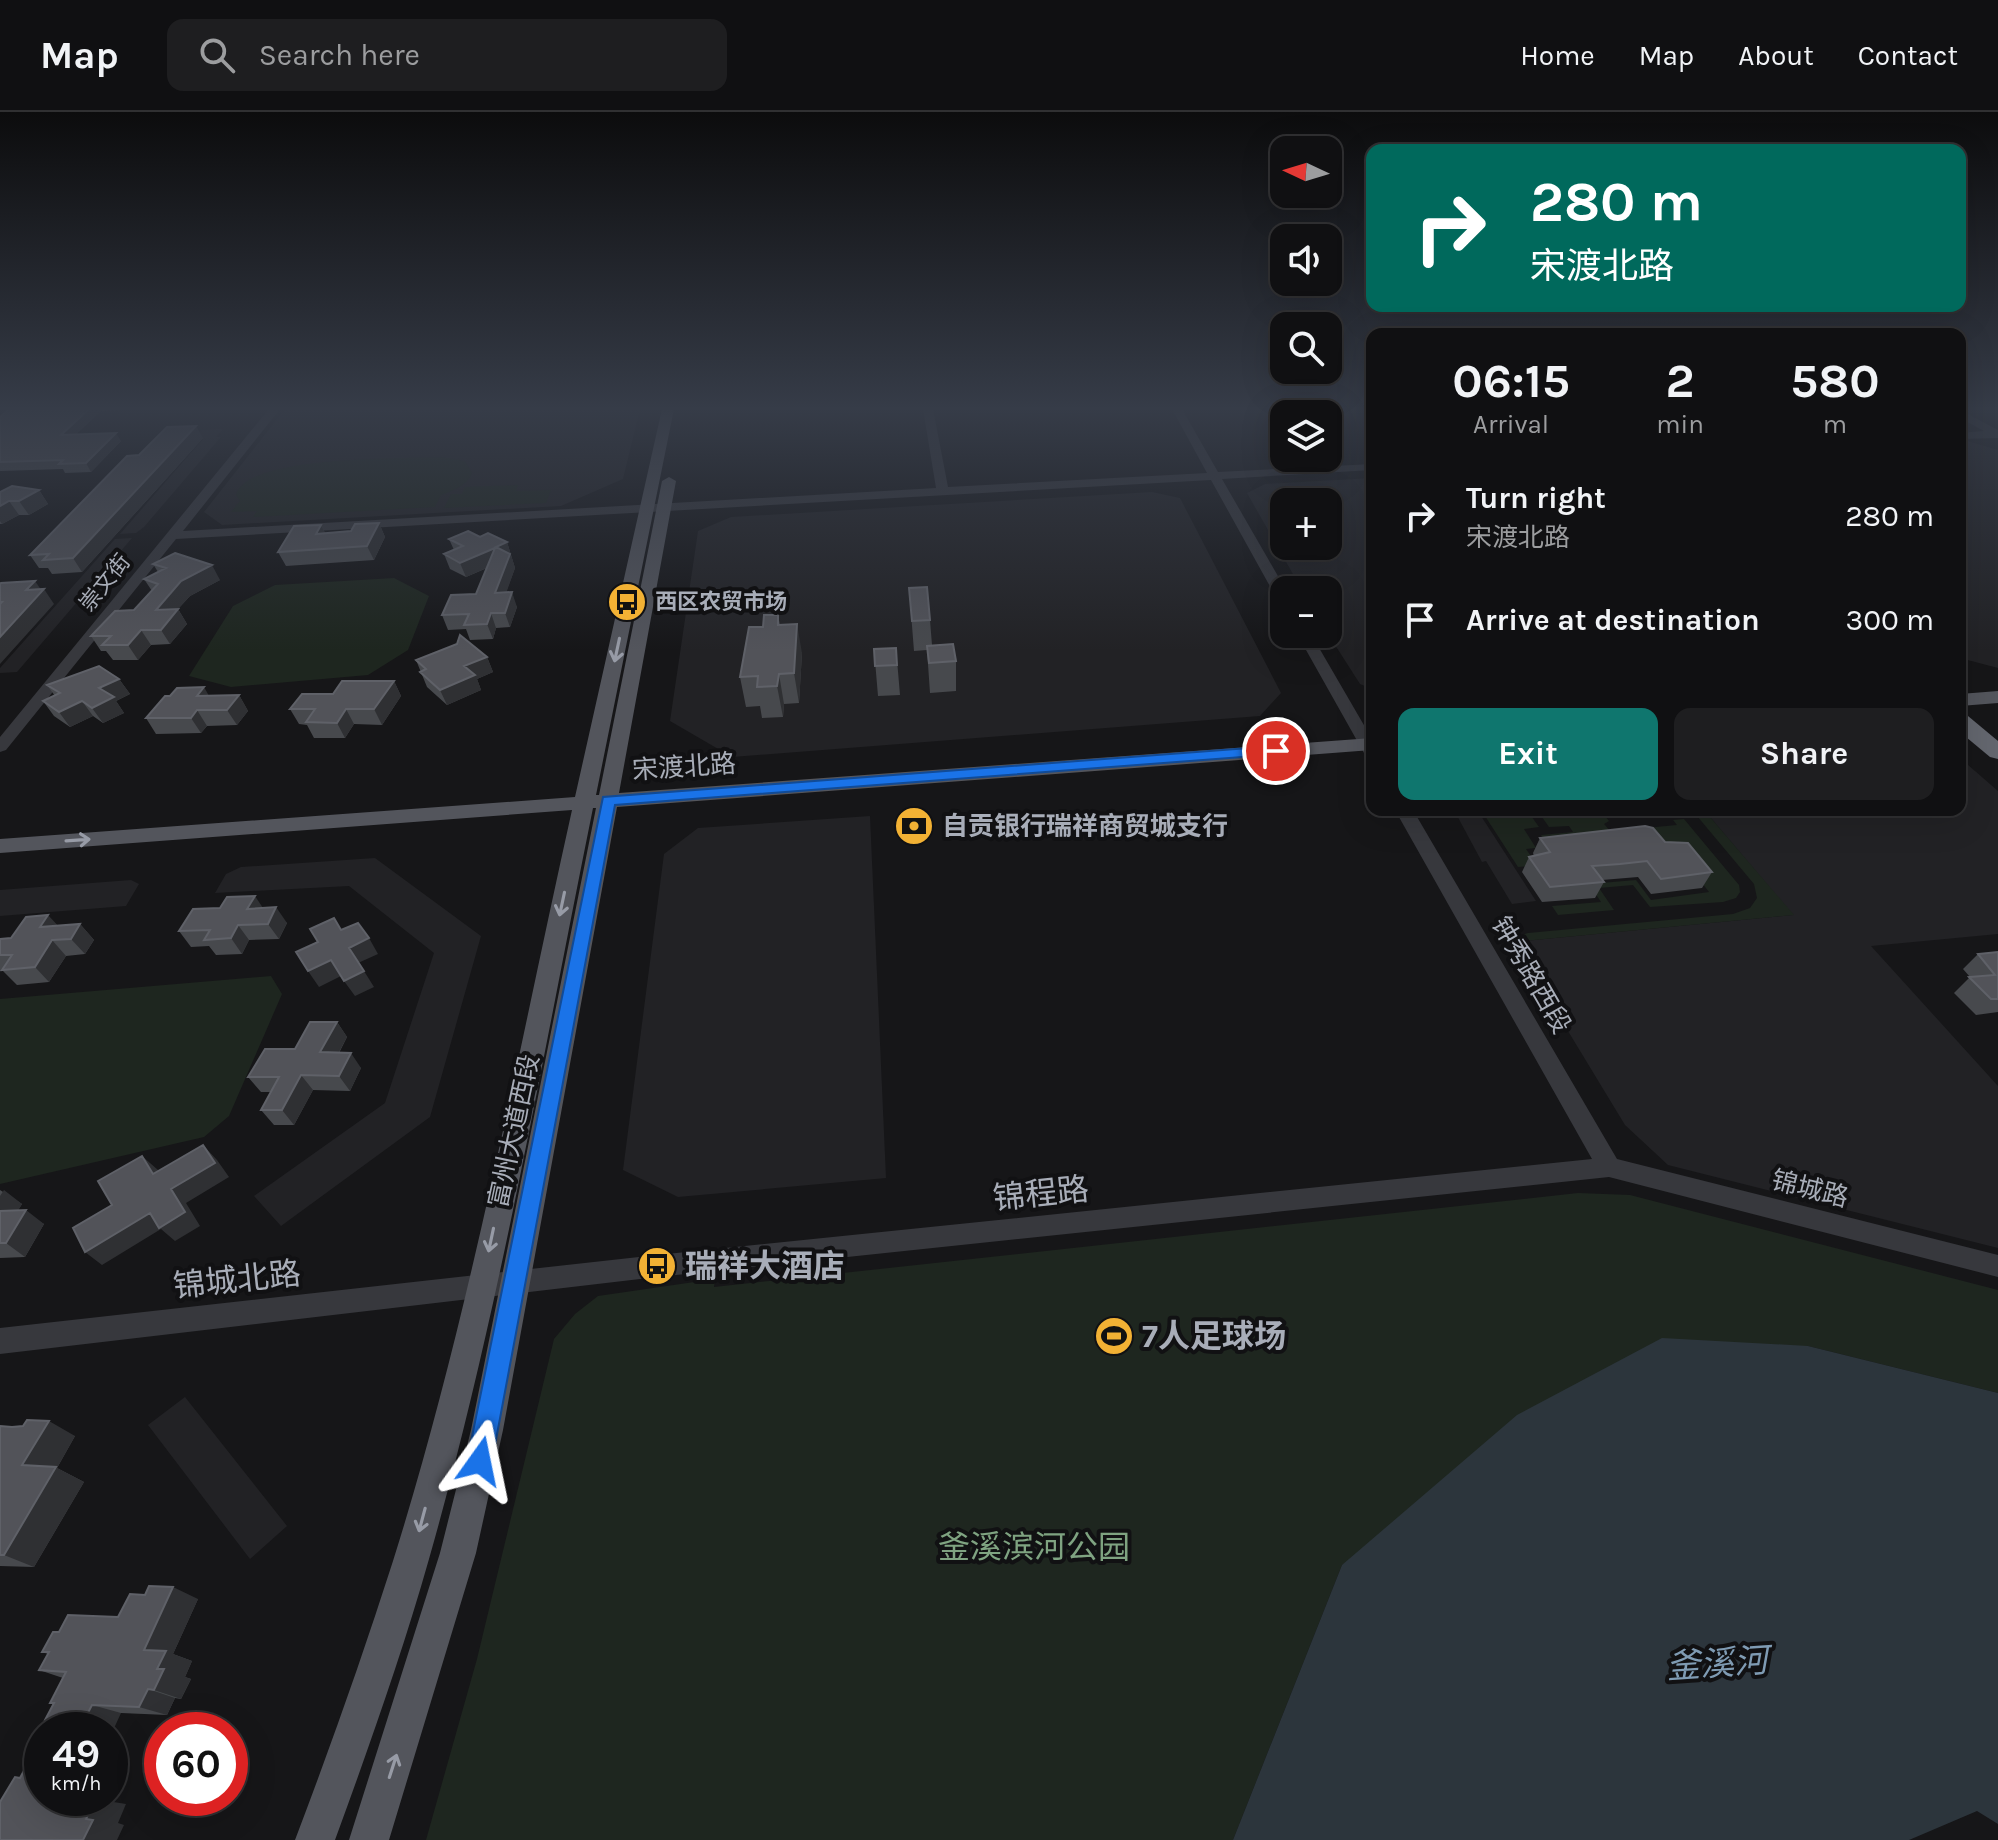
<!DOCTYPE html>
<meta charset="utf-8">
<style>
body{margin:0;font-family:Karla,"Noto Sans SC",sans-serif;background:#1e1e20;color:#f1f3f6;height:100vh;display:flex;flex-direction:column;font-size:30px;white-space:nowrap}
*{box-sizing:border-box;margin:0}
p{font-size:26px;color:#9c9d9f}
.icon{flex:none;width:44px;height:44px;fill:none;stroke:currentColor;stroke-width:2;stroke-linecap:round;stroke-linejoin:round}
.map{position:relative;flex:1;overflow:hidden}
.sheet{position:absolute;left:1366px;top:216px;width:600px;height:488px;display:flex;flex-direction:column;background:#101012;border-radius:16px;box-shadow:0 8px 32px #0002,0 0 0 2px #303032}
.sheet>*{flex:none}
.banner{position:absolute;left:1366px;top:32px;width:600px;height:168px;border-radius:16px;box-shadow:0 8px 32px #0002,0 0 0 2px #303032;background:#00695c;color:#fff;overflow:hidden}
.needle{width:52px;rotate:274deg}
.fabs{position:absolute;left:1270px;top:24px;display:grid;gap:16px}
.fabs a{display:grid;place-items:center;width:72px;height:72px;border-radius:16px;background:#101012;box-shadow:0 8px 32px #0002,0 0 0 2px #303032;font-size:40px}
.speed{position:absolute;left:24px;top:1600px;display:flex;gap:16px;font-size:40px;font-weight:700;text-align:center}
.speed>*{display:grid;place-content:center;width:104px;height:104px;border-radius:50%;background:#101012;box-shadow:0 8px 32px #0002,0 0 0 2px #303032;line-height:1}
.speed small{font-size:20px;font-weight:400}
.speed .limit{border:12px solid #d22;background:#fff;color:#111}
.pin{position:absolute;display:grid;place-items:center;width:68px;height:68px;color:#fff;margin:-34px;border:4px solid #fff;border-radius:50%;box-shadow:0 2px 8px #0007}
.me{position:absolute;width:88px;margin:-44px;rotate:12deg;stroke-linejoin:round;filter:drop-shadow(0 0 6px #0008)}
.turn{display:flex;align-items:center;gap:28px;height:168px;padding:0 32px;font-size:36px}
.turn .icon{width:104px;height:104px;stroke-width:2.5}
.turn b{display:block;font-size:56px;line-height:68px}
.eta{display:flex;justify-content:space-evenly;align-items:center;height:136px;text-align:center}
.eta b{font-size:48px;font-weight:700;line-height:56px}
.cta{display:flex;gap:16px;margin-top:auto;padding:16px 32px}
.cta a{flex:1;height:92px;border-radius:16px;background:#0f766e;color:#fff;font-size:32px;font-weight:700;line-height:92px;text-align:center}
.cta a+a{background:#1e1e20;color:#f1f3f6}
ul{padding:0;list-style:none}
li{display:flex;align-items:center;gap:24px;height:104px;padding:0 32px}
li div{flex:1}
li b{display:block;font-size:30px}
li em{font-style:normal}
header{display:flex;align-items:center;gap:48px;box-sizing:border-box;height:112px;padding:0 40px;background:#101012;border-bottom:2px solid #303032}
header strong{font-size:38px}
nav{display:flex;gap:44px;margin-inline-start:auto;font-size:28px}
.search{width:560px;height:72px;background:#1e1e20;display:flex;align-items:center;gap:20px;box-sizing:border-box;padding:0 28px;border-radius:16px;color:#9c9d9f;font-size:30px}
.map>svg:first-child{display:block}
.built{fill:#222225;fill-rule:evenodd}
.green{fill:#1e261f}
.water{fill:#2c353c}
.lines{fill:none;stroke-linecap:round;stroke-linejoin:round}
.minor{fill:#37383d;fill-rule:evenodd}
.major{fill:#53555c;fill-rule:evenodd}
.highway{fill:#63666e;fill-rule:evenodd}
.wall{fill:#47494d}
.shaded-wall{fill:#2f3033}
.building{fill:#525359;stroke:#5f6168;stroke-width:2}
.oneway{stroke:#979ba6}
.route{fill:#1a73e8;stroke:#114b97;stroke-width:2}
.labels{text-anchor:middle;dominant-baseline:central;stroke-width:8;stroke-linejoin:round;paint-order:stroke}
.far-street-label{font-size:22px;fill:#a8adb8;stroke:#111113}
.far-poi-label{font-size:22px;font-weight:bold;fill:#a8adb8;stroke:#111113;text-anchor:start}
.street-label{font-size:26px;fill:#a8adb8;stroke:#111113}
.poi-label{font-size:26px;font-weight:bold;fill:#a8adb8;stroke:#111113;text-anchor:start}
.near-street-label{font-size:32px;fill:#a8adb8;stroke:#111113}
.near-poi-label{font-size:32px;font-weight:bold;fill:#a8adb8;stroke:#111113;text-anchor:start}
.near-park-label{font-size:32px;fill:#7fa381;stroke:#111113}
.near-water-label{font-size:34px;font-style:italic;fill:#7f9bb3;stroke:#111113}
</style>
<header>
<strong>Map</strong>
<div class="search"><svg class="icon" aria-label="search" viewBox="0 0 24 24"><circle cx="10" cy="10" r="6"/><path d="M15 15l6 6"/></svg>Search here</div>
<nav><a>Home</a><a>Map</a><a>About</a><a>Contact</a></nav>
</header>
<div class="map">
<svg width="1998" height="1728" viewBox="0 0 1998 1728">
<rect width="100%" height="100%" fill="#161618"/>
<!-- built -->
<path class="built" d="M285,297H640L623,367L561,394L222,413L204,400Z
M223,317L216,325H221L144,415L136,421L120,422L203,327H193L201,318Z
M1964,328L1998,338V556L1960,546V329Z
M1372,366V577L1360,572L1328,522V478H1302L1247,381L1265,372ZM1284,390H1328V434H1284Z
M1152,380L1180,386L1281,581L1260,604L732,645L670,609L698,419L731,405Z
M132,426L17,560L0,561V556L115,427Z
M1960,646L1998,679V822L1871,834L1998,974V1136L1668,1053L1625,1013L1514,830L1793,803L1704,698H1960Z
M1454,698H1485L1481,704L1536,789L1512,792L1486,749L1482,750Z
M870,704L886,1066L678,1085L623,1058L664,742L698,716Z
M375,746L481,824L430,1005L281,1114L254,1084L385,991L434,841L349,774L215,781L226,762L241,755Z
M131,768L139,772L126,794L0,804V778Z
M185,1285L287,1414L250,1447L148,1313Z"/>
<!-- green -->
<path class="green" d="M441,345L465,349L472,361C467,374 454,378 441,383L435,395L253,405L257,399L231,400L240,389L236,383C246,343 403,347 441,345Z
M518,373L516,379L551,378L546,391L444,396L451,382H462L465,375Z
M394,466L429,484L408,538L368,563L231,575L189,564L233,494L275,473Z
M1489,698H1527L1539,715L1524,717L1536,736L1526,737L1537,753L1518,755L1485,704Z
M1537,698H1600L1609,709L1604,712L1619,729L1549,735L1541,723L1573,720L1569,714L1549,715Z
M1692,698H1704L1794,803L1514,830L1515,825L1528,821L1733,802L1750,796L1757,786L1754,772Z
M1684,707L1739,773L1740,780L1736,786L1723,790L1650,795L1633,773L1599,776L1614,798L1558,803L1552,794L1601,790L1589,772L1636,768L1651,788L1709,780L1692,758L1624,718L1677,713L1673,708Z
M271,864L282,882L229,1004L204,1025L0,1072V887Z
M1578,1081L1630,1083L1998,1178V1281L1808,1234L1342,1453L1233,1728H426L477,1547L554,1227L575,1202L598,1184L715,1167L714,1175Z"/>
<!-- water -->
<path class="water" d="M1662,1226L1808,1234L1998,1281V1712L1977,1699L1909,1728H1233L1342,1453L1517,1303Z"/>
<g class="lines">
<!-- minor -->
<path class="minor" d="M269,297H280L183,419L936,376L923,297H933L948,375L1207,361L1172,297H1182L1218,360L1372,352V358L1222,367L1286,478L1284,491L1277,487L1211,368L176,427L6,638L0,640V625Z
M1960,298L1998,318V326L1960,327V321L1984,319L1960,306Z
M1297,522H1311L1372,627V646L1364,641Z
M1395,698H1413L1617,1047L1998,1143V1165L1609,1065L657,1165L0,1242V1216L657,1143L1592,1047Z"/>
<!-- major -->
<path class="major" d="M662,297H674L596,683H599L662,369L669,365L676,369L619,681L1372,626V638L617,695L503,1318L476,1441L389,1728H349L440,1441L471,1318L596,696H593C542,947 499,1201 429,1447C402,1542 369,1635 335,1728H295C330,1636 363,1543 393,1449C470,1204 516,949 572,698L0,741V727L575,685Z
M1998,579V591L1960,594V582Z"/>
<!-- highway -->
<path class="highway" d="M1960,602L1968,604L1998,629V647L1990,645L1960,620Z"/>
</g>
<!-- wall -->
<path class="wall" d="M9,297H150L101,299L76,322L121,329L91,360L65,361L63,357L0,359V305Z
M203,326L82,460L52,462L48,456H39L30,443L139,343Z
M39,378L48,392L29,403H19L2,412H0V380Z
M379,411L385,425L374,448L286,454L278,440L321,413L325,421L351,419Z
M480,425L507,430L515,456L506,480L517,495L510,515L496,516L493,527L470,528L466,517L448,518L442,503L476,482L487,456L466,465L450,457L444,442L454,438L449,427Z
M153,452L220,468L190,484L178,497L187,512L170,532L151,533L138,548H113L106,539H101L91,524L134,498L152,479L144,467L158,460Z
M909,476L930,508L932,533L956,549V579L930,581L927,538L914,539Z
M778,503L780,513L802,541L799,591L784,592L783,605L762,606L760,594L746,595L740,565L763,515Z
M896,536L900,583L878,584L874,537Z
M487,545L493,560L477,567L481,578L447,593L427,575L416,548Z
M119,567L130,582L116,589L124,601L103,611L93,604L70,615L54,604L43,589L55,584L47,573Z
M394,569L401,584L382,613L354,612L345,626H314L307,613L299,612L290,597L333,582Z
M239,583L248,599L237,613L207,614L201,621L156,622L146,606L170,584Z
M1540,726L1665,730L1712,760L1702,776L1651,782L1638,765L1602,768L1604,770L1595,786L1542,790L1522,760L1529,745L1534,744L1533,741Z
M263,796L287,811L279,827L249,828L242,842L216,843L209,834L191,835L179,819Z
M80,812L94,828L85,842L66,844L49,870L17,873L3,859H0V827L11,826L58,814Z
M1998,840V900L1976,903L1954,881L1970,865L1963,857L1978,842Z
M337,910L347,925L339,941L361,956L350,979L313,978L294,1013H274L261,998L271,980H261L248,965Z
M0,1078L22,1092L18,1098L44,1112L25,1145L0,1146Z
M0,1314L75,1324L57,1356L84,1370L34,1455L0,1454Z
M198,1487L173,1542L192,1549L185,1565L191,1567L181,1587L175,1586L167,1603L121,1601L50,1610L45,1608L53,1592L63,1566L39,1558L48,1542L42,1540L59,1520Z"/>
<!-- shaded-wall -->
<path class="shaded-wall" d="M89,297H99L101,299L66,332L61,323Z
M196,314L203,326L82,460L73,446Z
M116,321L121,329L91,360L86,351Z
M39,378L48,392L29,403L19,389Z
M9,389L19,403L2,412L0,409V394Z
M379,411L385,425L374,448L367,434Z
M321,413L328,427L316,422Z
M507,430L515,456L501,496L495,481L496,435Z
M495,436L500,450L466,465L460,451Z
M212,453L220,468L190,484L178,497L187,512L170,532L161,518L156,498L181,469Z
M35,469L42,479L44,477L54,492L0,552V525L26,478Z
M512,480L517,495L510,515L505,501Z
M491,501L496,516L493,527L487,512Z
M797,512L802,541L799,591L794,561Z
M141,518L151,533L138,548L128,533Z
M487,545L493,560L477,567L481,578L447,593L440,578L464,554Z
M779,562L784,592L783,605L777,574Z
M119,567L130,582L116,589L124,601L103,611L92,596L99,576Z
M394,569L401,584L382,613L374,597Z
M204,575L213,591L206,599L197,584Z
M239,583L248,599L237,613L227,598Z
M82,589L93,604L70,615L59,600Z
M346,597L354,612L345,626L337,611Z
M197,598L207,614L201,621L191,606Z
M255,784L265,799L247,797Z
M276,795L287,811L279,827L268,812Z
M48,803L62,818L52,828L66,844L49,870L35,855L40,815Z
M80,812L94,828L85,842L71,827Z
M238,813L249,828L242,842L231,826Z
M369,826L378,842L358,851L349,836Z
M331,848L341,864L319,875L308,859Z
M364,859L374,875L355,884L344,869Z
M337,910L347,925L331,955L320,940Z
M351,941L361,956L350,979L339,964Z
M301,963L313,978L294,1013L282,998Z
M203,1033L217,1048L229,1065L186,1091L200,1114L175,1129L161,1117L102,1153L85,1140L171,1077Z
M142,1044L158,1058L169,1076L153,1062Z
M4,1078L22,1092L9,1114L0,1107V1084Z
M26,1098L44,1112L25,1145L6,1131Z
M49,1309L75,1324L57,1356L84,1370L34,1455L4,1443L22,1353Z
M173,1475L198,1487L173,1542L192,1549L185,1565L191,1567L181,1587L154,1578L157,1557L144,1538Z
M148,1577L175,1586L167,1603L139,1595Z
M92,1593L121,1601L110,1625V1618H79Z
M95,1687L126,1692L118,1711L124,1713L117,1728H83L86,1707Z"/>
<!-- building -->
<path class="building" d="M9,297H89L61,323L116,321L86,351L59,352L63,348L0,350V305Z
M196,314L73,446L43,448L49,442L30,443L127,344L139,343L167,315Z
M12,374L39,378L19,389H9L0,394V380Z
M379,411L367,434L278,440L294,414L321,413L316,422L351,419L355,412Z
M468,419L480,425L488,421L507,430L496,435L510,442L495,481L512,480L505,501H491L487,512L464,513L469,502L442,503L451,483L476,482L495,436L460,451L444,442L463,434L449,427Z
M175,441L212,453L181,469L156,498L178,497L161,518H141L128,533H102L111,524H91L115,499L134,498L158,472L144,467L166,456L153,452Z
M35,469L26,478L44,477L0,525V492L2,490H0V472L1,471Z
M927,475L930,508L912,509L909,476Z
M764,503H778V513L797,512L794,561L779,562L777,574L757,575L758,564L740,565L749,515H763Z
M460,523L487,545L464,554L475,563L440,578L420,560L426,557L416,548L457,532Z
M953,532L956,549L929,551L927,534Z
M896,536L897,553L875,554L874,537Z
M99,554L119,567L99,576L114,585L92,596L82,589L59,600L43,589L60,581L47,573Z
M342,569H394L374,597H346L337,611L306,610L315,597H290L302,582H333Z
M204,575L197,584L239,583L227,598H197L191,606H146L165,584H170L177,576Z
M1645,714L1653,716L1665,730L1688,731L1712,760L1661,767L1647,749L1620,752L1592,754L1604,770L1550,775L1529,745L1550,740L1540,726Z
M255,784L247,797L276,795L268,812L238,813L231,826L204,828L210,818L179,819L193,797L220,796L227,785Z
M48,803L40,815L80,812L71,827L52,828L35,855L2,858L12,843H0V827L11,826L26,805Z
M334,806L341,818L358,811L369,826L349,836L364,859L344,869L331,848L308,859L296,840L318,830L310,817Z
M1998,840V887H1991L1969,865L1995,863L1978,842Z
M310,910H337L320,940L351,941L339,964L301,963L282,998H261L279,965H248L265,937H295Z
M203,1033L215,1051L171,1077L185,1100L159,1116L150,1101L85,1140L73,1116L112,1093L98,1069L142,1044L153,1062Z
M26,1098L6,1131H0V1099Z
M27,1308L49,1309L22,1353L56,1355L4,1443H0V1314L12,1315L23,1314Z
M149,1474L173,1475L144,1538L166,1539L157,1557H164L154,1578L148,1577L139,1595L92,1593L79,1618H45L50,1609L45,1608L54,1591H50L66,1560L39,1558L49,1540H42L53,1520H59L68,1503L118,1505L130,1482L145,1483Z
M42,1625V1686L95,1687L86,1707L93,1708L83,1728H0V1690L15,1665L20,1666Z"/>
<!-- one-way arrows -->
<defs><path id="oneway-shaft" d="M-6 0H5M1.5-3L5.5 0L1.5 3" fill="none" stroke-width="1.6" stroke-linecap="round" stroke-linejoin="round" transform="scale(2)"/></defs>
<g class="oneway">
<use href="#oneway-shaft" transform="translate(617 538) rotate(102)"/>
<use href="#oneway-shaft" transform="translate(78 728) rotate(-4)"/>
<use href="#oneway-shaft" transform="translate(562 792) rotate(102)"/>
<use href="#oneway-shaft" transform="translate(491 1128) rotate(102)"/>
<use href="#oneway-shaft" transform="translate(422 1408) rotate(105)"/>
<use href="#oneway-shaft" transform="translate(393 1654) rotate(-72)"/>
</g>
<!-- sky -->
<linearGradient id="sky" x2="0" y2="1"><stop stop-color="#0c0c0d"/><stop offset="0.55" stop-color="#363c48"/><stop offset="1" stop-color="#363c48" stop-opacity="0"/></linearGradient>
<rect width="1998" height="539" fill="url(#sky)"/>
<!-- route -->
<path class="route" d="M1276,634L1283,639L1281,642L615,693L492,1349L489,1358L480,1362L471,1358L467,1349L603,685Z"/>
<!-- icons -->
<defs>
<symbol id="bus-disc" viewBox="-11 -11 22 22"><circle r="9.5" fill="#f2b134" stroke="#111113"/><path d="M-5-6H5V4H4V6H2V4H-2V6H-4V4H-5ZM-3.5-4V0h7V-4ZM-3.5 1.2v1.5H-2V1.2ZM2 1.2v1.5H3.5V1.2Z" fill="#111"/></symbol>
<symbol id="bank-disc" viewBox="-11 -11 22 22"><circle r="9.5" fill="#f2b134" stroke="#111113"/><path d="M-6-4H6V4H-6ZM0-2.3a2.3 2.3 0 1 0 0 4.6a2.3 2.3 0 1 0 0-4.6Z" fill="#111"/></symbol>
<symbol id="stadium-disc" viewBox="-11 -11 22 22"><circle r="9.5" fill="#f2b134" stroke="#111113"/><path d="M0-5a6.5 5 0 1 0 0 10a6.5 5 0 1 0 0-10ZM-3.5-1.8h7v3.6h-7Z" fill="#111"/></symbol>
</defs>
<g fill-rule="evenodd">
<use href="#bus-disc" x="605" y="468" width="44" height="44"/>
<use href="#bank-disc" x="892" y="692" width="44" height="44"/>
<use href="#bus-disc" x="635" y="1132" width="44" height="44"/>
<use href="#stadium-disc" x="1092" y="1202" width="44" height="44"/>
</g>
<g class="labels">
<!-- far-street labels -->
<g class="far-street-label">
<text transform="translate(105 471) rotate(-51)">崇文街</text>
</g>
<!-- far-poi labels -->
<g class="far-poi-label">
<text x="655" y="490">西区农贸市场</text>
</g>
<!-- street labels -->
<g class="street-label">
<text transform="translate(684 655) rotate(-4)">宋渡北路</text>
<text transform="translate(1531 863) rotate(60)">钟秀路西段</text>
<text transform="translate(514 1019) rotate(-78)">富州大道西段</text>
<text transform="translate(1810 1077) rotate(14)">锦城路</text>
</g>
<!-- poi labels -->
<g class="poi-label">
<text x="942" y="714">自贡银行瑞祥商贸城支行</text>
</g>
<!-- near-street labels -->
<g class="near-street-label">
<text transform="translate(1041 1082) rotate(-6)">锦程路</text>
<text transform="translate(237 1168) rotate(-6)">锦城北路</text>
</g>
<!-- near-poi labels -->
<g class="near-poi-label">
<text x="685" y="1154">瑞祥大酒店</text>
<text x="1142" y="1224">7人足球场</text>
</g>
<!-- near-park labels -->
<g class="near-park-label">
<text x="1034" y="1435">釜溪滨河公园</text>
</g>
<!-- near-water labels -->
<g class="near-water-label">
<text transform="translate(1717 1552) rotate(-4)">釜溪河</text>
</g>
</g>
</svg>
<div class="fabs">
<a><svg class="needle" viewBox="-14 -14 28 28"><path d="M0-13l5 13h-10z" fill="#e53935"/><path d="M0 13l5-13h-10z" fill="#9c9d9f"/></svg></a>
<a><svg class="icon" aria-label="sound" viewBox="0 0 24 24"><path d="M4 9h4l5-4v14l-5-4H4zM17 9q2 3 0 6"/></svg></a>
<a><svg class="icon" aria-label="search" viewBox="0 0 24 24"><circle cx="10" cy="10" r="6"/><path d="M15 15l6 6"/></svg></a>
<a><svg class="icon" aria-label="layers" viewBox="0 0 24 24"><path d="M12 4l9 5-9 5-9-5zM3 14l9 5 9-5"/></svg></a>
<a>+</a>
<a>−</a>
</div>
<div class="speed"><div>49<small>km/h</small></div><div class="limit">60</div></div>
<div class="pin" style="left:1276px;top:639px;background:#d93025"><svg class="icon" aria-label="arrive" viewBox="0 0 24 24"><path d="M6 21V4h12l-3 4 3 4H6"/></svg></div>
<svg class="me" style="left:480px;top:1349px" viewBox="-20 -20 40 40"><path d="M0-17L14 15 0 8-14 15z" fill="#1a73e8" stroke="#fff" stroke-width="4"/></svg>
<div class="banner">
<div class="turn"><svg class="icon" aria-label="right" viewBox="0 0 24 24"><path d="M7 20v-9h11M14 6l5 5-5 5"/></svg><div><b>280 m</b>宋渡北路</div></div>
</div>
<section class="sheet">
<div class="eta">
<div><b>06:15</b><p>Arrival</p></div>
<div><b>2</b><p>min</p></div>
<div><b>580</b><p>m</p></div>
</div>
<ul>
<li><svg class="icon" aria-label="right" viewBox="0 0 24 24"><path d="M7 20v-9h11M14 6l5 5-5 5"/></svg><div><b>Turn right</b><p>宋渡北路</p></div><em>280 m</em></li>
<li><svg class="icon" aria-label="arrive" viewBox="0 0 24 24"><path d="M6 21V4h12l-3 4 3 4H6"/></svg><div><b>Arrive at destination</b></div><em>300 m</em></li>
</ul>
<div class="cta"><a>Exit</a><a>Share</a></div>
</section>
</div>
